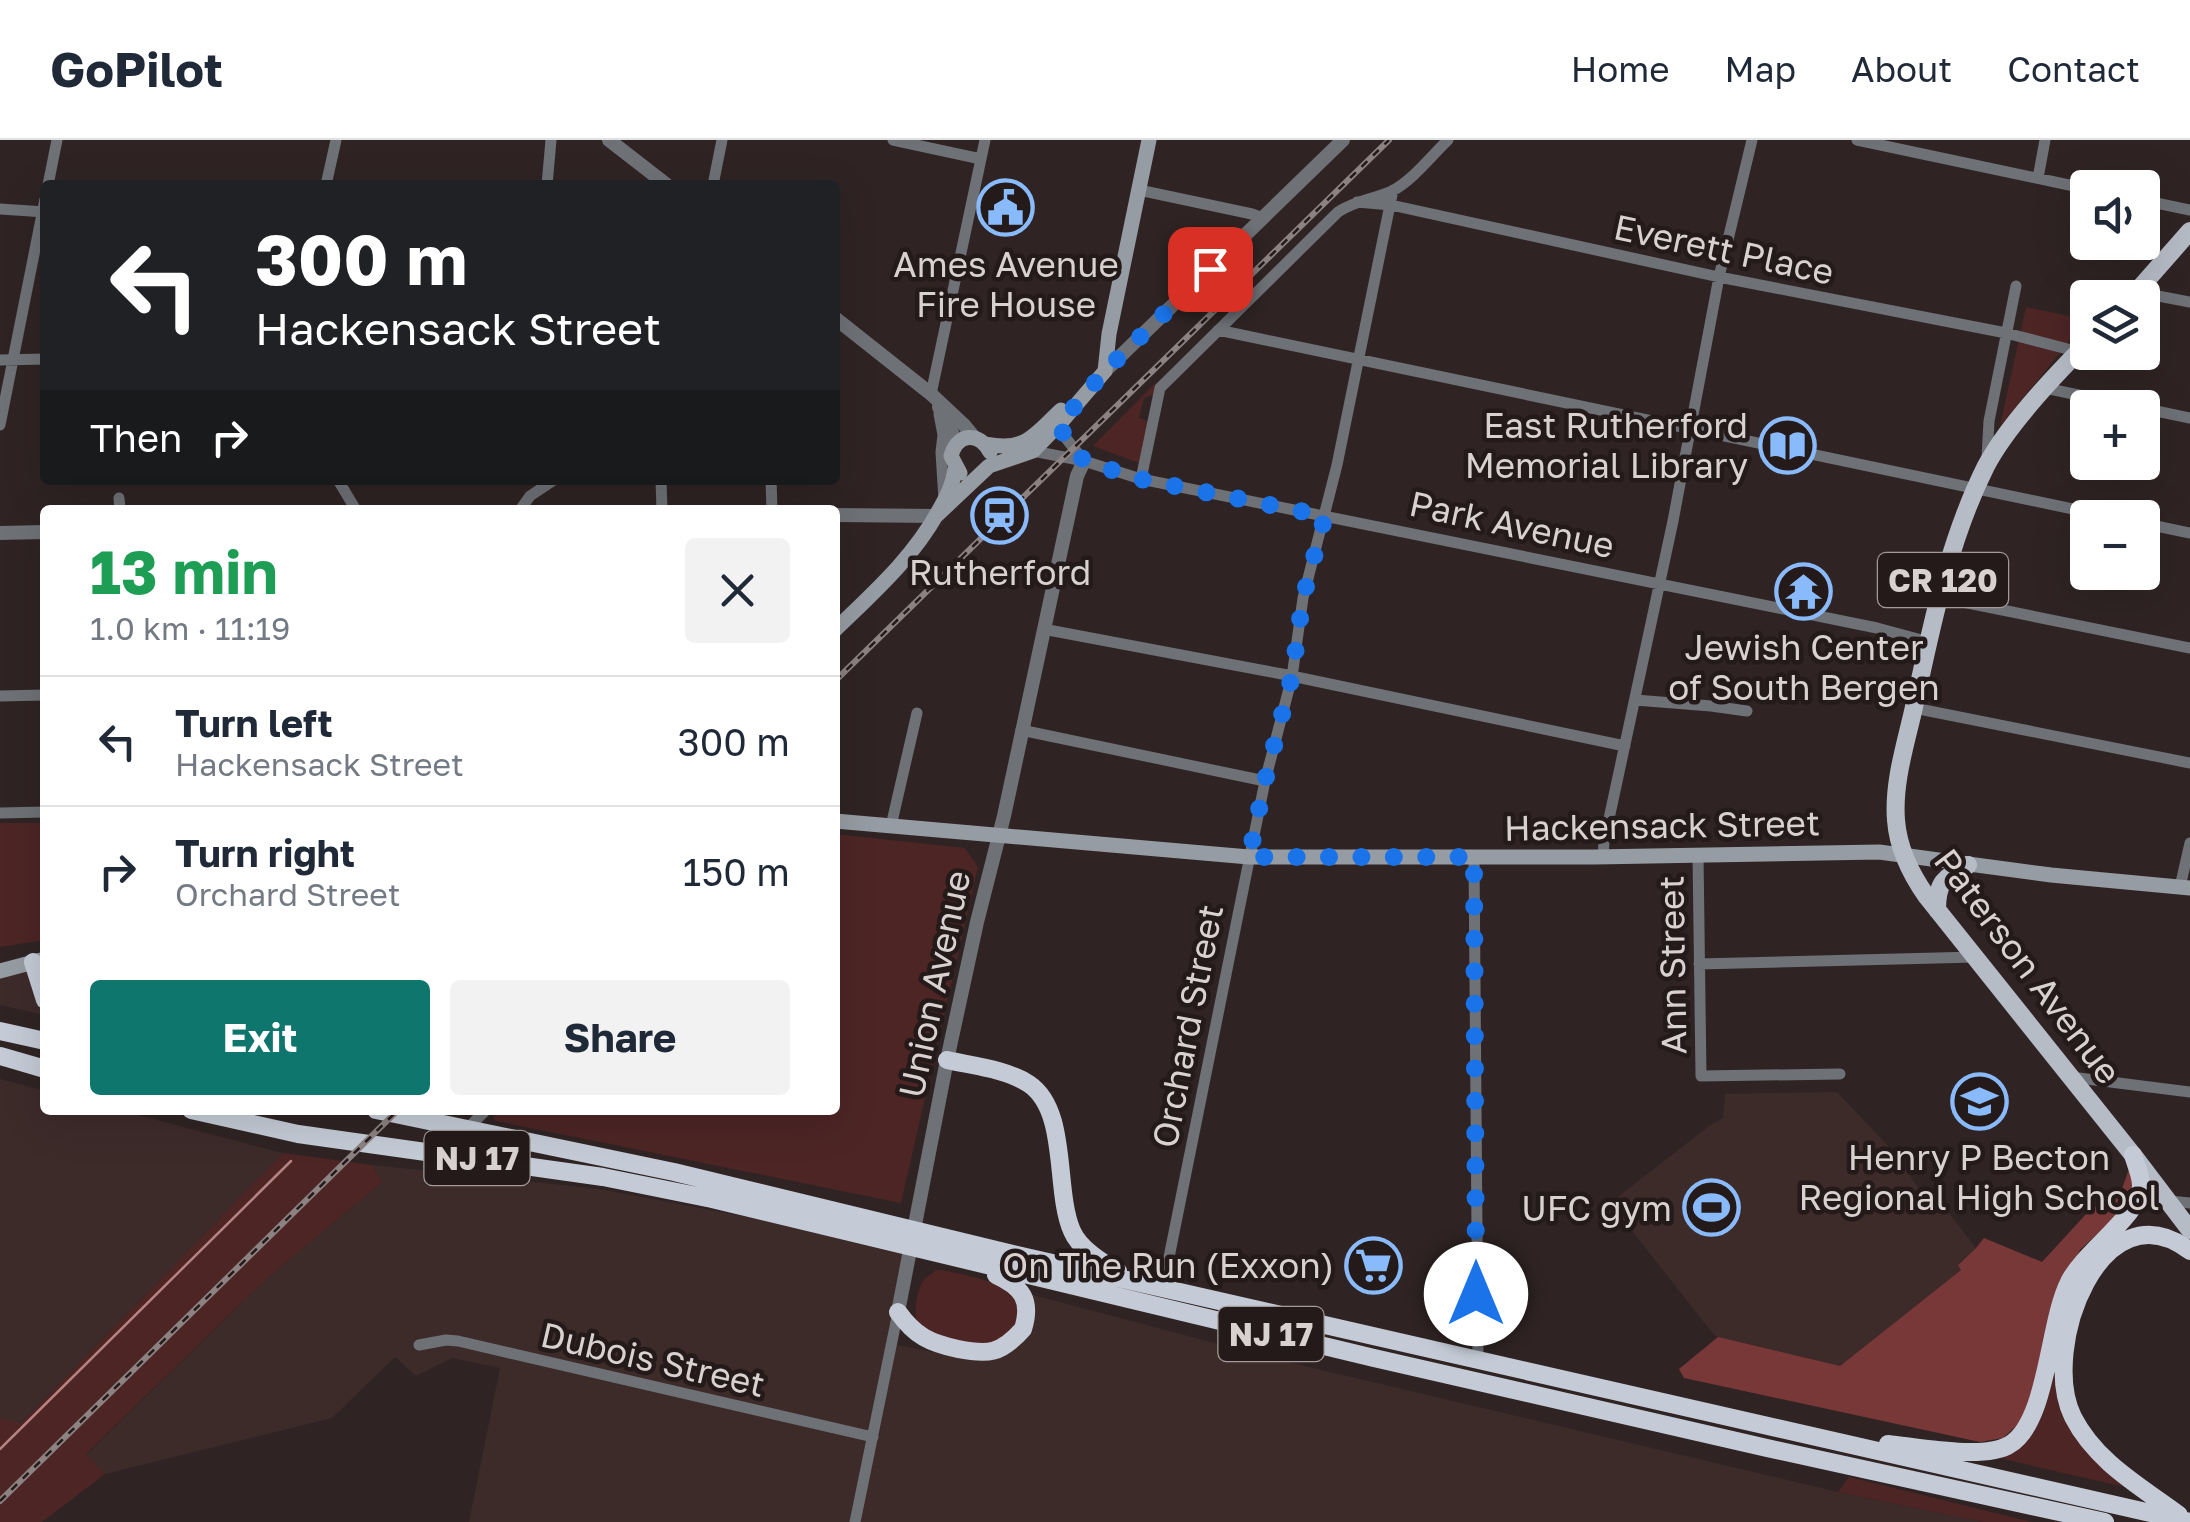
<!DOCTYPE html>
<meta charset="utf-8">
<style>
body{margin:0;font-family:"Golos Text",sans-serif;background:#f2f2f3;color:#1f2937;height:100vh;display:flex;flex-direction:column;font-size:38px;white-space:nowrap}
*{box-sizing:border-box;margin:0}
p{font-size:32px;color:#747a83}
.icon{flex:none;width:55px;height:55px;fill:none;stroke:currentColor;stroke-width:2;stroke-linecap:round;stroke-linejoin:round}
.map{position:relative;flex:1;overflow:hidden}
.panel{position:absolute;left:40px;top:365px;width:800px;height:610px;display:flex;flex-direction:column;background:#fff;border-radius:10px;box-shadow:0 10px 40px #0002}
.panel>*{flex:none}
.banner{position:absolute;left:40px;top:40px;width:800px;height:305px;border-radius:10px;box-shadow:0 10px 40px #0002;background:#202124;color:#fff;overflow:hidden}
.buttons{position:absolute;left:2070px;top:30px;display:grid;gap:20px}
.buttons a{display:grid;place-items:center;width:90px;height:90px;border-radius:10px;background:#fff;box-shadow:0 10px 40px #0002;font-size:50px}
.pin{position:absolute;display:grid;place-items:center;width:85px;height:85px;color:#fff;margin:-42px;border-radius:20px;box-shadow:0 5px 15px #0006}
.me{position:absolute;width:110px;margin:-55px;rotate:0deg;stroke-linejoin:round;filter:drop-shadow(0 0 8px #0008)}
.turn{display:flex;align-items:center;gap:35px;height:210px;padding:0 50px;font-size:45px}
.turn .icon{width:130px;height:130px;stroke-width:2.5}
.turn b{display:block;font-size:70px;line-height:85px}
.then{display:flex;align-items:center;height:95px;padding:0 50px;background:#0003;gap:20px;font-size:38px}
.round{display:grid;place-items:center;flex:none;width:105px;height:105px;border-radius:10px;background:#f2f2f3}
.headline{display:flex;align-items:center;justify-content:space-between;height:170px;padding:0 50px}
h1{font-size:60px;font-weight:700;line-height:75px;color:#1e9e55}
.cta{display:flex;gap:20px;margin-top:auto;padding:20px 50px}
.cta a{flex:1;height:115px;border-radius:10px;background:#0f766e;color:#fff;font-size:40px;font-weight:700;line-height:115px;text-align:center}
.cta a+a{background:#f2f2f3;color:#1f2937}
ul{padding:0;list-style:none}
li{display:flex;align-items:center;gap:30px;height:130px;padding:0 50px;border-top:2px solid #e0e1e3}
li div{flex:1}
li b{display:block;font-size:38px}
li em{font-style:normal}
header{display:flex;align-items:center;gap:60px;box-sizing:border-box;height:140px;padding:0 50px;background:#fff;border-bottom:2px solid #e0e1e3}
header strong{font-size:48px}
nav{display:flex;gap:55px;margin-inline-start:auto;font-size:35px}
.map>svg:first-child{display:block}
.built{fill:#3d2b2a}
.green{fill:#4d2525}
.forest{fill:#793838}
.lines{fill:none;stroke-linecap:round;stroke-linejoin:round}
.stream{stroke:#b58381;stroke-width:2.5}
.minor{stroke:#6e7176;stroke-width:11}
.tertiary{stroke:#6e7176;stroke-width:14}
.secondary{stroke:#969ca3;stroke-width:15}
.primary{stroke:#b6bcc6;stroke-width:18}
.trunk{stroke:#c4cbd6;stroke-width:18}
.rail-casing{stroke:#8b8281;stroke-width:6}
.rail{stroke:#251a1a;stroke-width:2.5;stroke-dasharray:8;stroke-linecap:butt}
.route{stroke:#1a73e8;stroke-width:18;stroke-dasharray:0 32.4}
.labels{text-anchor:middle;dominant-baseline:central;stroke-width:9;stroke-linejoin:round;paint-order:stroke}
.shield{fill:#251a1a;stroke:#a39a99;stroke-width:2.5}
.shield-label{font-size:32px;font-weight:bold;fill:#d9d1d0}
.street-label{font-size:35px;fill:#d9d1d0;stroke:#251a1a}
.poi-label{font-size:35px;fill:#d9d1d0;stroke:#251a1a}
</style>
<header>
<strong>GoPilot</strong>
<nav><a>Home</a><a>Map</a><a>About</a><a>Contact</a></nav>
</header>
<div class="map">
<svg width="2190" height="1382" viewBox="0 0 2190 1382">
<rect width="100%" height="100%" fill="#2f2423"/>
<!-- built -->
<path class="built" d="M45,823V875L0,865V836Z
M0,939L45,951V970H119L283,1013L21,1283L0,1282Z
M1837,952L1892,1010L1933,1069L1941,1063L1976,1108L1958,1124L1961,1130L1840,1226L1833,1228L1727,1202L1714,1195L1610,1063L1709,986L1723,978L1725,954Z
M372,1025L600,1049L911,1108L896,1205L981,1221L999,1218L1026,1153L1275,1219L1838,1352L1983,1382H469L500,1228L452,1218L416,1236L395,1217L332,1278L105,1334L86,1315L266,1139L382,1042Z"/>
<!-- green -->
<path class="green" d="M2026,167L2087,180L2000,286Z
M1155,243L1157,246L1155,254L1144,258L1139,278L1148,281L1139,323L1093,306Z
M0,683H45V800L0,807Z
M835,694L965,708L978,727L901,1063L496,981L493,977L499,970H835Z
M283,1013L372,1025L382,1042L266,1139L86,1314L105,1334L42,1382H0V1278L21,1283Z
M936,1130H943C976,1138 1040,1145 1010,1195L983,1207L931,1196L917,1184C914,1173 916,1150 924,1140C927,1136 932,1134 936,1130Z
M2058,1220L2062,1249L2125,1347L1990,1316C2044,1308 2045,1264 2058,1220Z
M1849,1337L2032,1382H1983L1838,1352Z"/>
<!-- forest -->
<path class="forest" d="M2130,1026L2137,1046L2125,1068L2080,1110L2060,1152L2027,1276L2003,1298L1980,1302L1684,1238L1679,1229L1718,1197L1840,1226L1961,1130L1958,1125L1976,1108L1984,1098L2042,1122L2088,1072L2122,1049Z"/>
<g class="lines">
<!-- stream -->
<path class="stream" d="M0,1309L291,1021"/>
<!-- minor -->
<path class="minor" d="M893,0L981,19
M1857,0L2088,49
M2038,38L2045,0
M48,45L57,0
M326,45L336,0
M547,45L551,0
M713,45L722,0
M1139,50L1252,74L1263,78
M2142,60L2190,70
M1357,62L1391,65L1719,137L2006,193L2079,212
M0,69L45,72
M2137,152L2190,162
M1218,190L2116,378
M0,220L45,219
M2045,248L2140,268
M931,254L985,0
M2142,268L2190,278
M939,274L943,295L941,312L944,360
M0,285L45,59
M1057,287L1084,321
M1033,311L1084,321L1141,339L1877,488L1929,502
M1987,317L1989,281L2016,146
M1141,339L1160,248L1338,72C1354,61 1374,59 1392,51C1413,40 1431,16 1448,0
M338,340L356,370
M661,340L662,370
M771,340L772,370
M119,358L120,370
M520,370L530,356L554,340
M2142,383L2190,393
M1938,457L2190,508
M1043,489L1282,534L1625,606
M0,556L45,555
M1635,560L1711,566L1747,571
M1914,568L2190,623
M1021,590L1265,641
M0,673L45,672
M891,686L917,573
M1698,714L1701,936L1840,934
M1474,717L1478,1218
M1603,717L1604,702L1673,381L1719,137L1752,0
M2180,747L2190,703
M1699,824L1976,817
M2071,937L2190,952
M466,990L486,970
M2169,1061L2190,1063
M1163,1147L1265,641L1292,537L1303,458L1337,325L1393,50
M419,1205L446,1200L458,1201L873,1297
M855,1382L898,1172"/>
<!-- tertiary -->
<path class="tertiary" d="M609,0L667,45
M835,178L931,254L964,285L973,296
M1105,231L1343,0
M939,267L953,295V308
M835,375L936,376
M0,393L45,392
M898,1172L947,920L977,782L1004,676L1077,336L1084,321"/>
<!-- secondary -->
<path class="secondary" d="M1105,231L1109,194L1149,0
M986,304C1026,312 1034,295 1061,270
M960,333L951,316C957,293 979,291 990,312
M936,376L989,326L1033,311L1064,279L1105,231
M835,490C873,453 912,419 938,372C946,358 953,345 955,329
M835,681L1249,717H1594L1879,712L2051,735L2190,748
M0,831L45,819"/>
<!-- primary -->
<path class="primary" d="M2131,158L2190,91
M2088,202C2055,235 2007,286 1986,326C1948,402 1932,485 1914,567C1906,603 1893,642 1896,680C1898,708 1910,733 1927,757L2133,1015L2190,1090
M1937,770C1937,741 1944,738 1968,725"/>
<!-- trunk -->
<path class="trunk" d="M33,822L45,860
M0,891L45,901
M0,916L45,929
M947,920C974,926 1006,929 1029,944C1069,971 1054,1050 1072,1091C1079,1108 1102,1123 1118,1131
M191,970L298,994L603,1037L712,1059L1374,1218L1767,1308L2105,1382
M376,970L674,1032L1017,1115L2190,1382
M898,1172C915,1196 930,1203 958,1209C988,1215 1001,1214 1023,1189C1032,1160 1022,1147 996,1135
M1888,1304C1918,1307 1984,1320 2009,1305C2048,1283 2048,1183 2069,1142C2084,1111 2142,1074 2141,1045C2141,1036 2136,1025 2133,1015
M2179,1375C2140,1346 2096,1322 2073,1277C2039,1208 2102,1043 2190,1111"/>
<defs>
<path id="rail" d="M835,541L1389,0
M0,1361L398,970"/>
</defs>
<!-- rail casing -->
<use href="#rail" class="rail-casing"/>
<!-- rail -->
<use href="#rail" class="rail"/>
</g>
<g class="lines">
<!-- route -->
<path class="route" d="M1210,129L1105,231L1058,286L1084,321L1140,339L1325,376L1303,458L1292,536L1265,641L1249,717H1474L1476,1154"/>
</g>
<!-- icons -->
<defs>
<symbol id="civic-ring" viewBox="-11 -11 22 22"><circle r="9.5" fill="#251a1a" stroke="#89bafc" stroke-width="1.5"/><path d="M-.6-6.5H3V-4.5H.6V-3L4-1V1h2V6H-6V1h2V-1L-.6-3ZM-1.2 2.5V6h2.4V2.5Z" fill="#89bafc"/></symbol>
<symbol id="library-ring" viewBox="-11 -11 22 22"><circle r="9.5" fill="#251a1a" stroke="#89bafc" stroke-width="1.5"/><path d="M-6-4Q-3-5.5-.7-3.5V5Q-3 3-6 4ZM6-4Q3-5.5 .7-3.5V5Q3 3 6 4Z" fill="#89bafc"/></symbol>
<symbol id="station-ring" viewBox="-11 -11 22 22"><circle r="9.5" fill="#251a1a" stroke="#89bafc" stroke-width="1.5"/><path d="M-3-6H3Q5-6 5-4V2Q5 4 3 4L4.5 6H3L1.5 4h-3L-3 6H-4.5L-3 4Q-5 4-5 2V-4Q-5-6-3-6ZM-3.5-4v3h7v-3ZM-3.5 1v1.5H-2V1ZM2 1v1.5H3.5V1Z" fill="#89bafc"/></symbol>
<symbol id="temple-ring" viewBox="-11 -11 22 22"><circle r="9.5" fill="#251a1a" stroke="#89bafc" stroke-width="1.5"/><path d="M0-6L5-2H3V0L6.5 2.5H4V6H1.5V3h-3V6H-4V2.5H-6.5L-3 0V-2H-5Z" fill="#89bafc"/></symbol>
<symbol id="school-ring" viewBox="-11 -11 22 22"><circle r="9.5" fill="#251a1a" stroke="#89bafc" stroke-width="1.5"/><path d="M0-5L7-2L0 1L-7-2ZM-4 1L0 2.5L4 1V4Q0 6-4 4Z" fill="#89bafc"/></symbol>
<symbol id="stadium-ring" viewBox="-11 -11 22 22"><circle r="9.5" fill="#251a1a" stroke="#89bafc" stroke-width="1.5"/><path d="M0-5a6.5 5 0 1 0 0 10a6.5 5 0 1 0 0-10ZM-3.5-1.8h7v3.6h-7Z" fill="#89bafc"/></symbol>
<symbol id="supermarket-ring" viewBox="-11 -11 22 22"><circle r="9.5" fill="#251a1a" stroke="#89bafc" stroke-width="1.5"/><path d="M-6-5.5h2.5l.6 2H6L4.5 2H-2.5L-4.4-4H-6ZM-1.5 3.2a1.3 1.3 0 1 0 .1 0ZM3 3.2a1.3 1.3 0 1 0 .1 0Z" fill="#89bafc"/></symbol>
</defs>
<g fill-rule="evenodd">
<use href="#civic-ring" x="974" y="36" width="63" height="63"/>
<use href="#library-ring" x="1756" y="274" width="63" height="63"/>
<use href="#station-ring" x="968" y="344" width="63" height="63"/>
<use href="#temple-ring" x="1772" y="420" width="63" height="63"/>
<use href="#school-ring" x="1948" y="930" width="63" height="63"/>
<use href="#stadium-ring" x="1680" y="1036" width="63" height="63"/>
<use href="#supermarket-ring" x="1342" y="1094" width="63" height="63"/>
</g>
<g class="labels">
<!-- shield labels -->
<g class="shield">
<rect x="1878" y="413" width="130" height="54" rx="8"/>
<rect x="424.5" y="991" width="105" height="54" rx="8"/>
<rect x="1218.5" y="1167" width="105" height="54" rx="8"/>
</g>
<g class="shield-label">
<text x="1943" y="440">CR 120</text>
<text x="477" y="1018">NJ 17</text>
<text x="1271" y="1194">NJ 17</text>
</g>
<!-- street labels -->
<g class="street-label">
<text transform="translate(1724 109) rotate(12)">Everett Place</text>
<text transform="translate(1512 384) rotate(12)">Park Avenue</text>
<text transform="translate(1662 685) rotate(-1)">Hackensack Street</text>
<text transform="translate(1672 825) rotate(-91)">Ann Street</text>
<text transform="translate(2028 826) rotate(53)">Paterson Avenue</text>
<text transform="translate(934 844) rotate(-78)">Union Avenue</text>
<text transform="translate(1187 886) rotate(-79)">Orchard Street</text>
<text transform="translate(653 1219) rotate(13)">Dubois Street</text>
</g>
<!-- poi labels -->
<g class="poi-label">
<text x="1006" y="124">Ames Avenue<tspan x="1006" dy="40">Fire House</tspan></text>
<text x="1748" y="285" text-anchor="end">East Rutherford<tspan x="1748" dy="40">Memorial Library</tspan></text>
<text x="1000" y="432">Rutherford</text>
<text x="1804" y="507">Jewish Center<tspan x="1804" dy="40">of South Bergen</tspan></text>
<text x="1979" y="1017">Henry P Becton<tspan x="1979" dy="40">Regional High School</tspan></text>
<text x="1672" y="1068" text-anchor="end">UFC gym</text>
<text x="1334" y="1125" text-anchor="end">On The Run (Exxon)</text>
</g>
</g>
</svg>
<div class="buttons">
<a><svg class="icon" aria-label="sound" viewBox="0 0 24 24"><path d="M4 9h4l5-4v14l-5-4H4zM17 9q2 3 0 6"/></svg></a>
<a><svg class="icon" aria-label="layers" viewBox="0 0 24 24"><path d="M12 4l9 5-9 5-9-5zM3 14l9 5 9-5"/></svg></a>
<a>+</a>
<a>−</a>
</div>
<div class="pin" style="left:1210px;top:129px;background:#d93025"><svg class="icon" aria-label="arrive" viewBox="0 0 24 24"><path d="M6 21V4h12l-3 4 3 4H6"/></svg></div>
<svg class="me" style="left:1476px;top:1154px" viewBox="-20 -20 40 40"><circle r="19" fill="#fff"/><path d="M0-13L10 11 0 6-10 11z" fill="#1a73e8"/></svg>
<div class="banner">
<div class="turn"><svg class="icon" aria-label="left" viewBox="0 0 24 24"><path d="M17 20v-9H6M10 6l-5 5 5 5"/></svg><div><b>300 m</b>Hackensack Street</div></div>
<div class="then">Then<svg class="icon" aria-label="right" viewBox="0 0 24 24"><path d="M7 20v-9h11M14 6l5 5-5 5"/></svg></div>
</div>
<section class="panel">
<div class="headline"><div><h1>13 min</h1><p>1.0 km · 11:19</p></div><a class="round"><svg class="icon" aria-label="close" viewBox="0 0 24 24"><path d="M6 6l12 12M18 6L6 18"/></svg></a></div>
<ul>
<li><svg class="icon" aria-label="left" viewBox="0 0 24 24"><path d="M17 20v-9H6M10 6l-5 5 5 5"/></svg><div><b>Turn left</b><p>Hackensack Street</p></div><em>300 m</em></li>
<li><svg class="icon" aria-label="right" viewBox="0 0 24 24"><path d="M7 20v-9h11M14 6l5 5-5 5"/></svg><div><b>Turn right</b><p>Orchard Street</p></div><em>150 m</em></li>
</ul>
<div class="cta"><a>Exit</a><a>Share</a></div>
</section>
</div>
